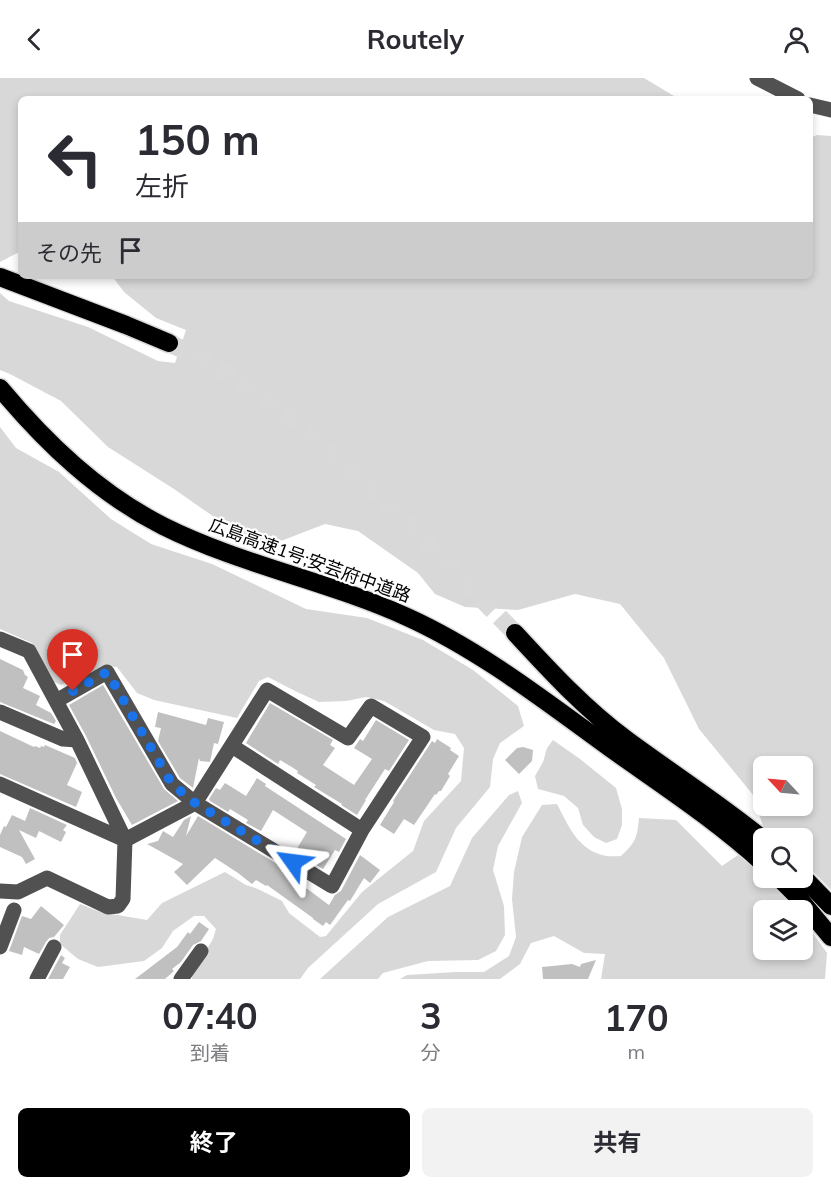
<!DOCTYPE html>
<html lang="ja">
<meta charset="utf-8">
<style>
body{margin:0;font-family:Mulish,"Noto Sans JP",sans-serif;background:#f2f2f3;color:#2b2b33;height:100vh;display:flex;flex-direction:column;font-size:22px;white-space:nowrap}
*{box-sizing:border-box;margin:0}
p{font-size:20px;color:#7c7c81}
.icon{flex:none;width:33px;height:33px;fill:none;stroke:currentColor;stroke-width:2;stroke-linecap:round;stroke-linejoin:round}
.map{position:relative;height:901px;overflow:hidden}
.side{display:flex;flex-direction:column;background:#fff;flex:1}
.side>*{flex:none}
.top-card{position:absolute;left:18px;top:18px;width:795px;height:183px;border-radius:9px;box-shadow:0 3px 9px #0003;background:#fff;color:#2b2b33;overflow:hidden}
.needle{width:39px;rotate:296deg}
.fabs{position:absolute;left:753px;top:678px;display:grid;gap:12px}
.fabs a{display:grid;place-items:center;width:60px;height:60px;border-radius:9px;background:#fff;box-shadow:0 3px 9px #0003;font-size:30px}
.pin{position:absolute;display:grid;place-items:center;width:51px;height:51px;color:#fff;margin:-62px -26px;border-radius:50% 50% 50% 0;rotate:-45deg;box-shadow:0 0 6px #0007}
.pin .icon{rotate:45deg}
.me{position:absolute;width:66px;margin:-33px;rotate:301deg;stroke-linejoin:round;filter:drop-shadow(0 0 4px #0008)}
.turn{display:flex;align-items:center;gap:21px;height:126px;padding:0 18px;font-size:27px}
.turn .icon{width:78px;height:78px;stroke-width:2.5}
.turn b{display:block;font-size:42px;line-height:51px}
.then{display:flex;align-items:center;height:57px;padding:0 18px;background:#0003;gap:12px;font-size:22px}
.eta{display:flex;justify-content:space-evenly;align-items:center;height:102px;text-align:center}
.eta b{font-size:36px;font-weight:700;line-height:42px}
.primary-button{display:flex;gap:12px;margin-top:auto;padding:12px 18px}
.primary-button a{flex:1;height:69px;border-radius:9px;background:#000;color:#fff;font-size:24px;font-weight:700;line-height:69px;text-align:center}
.primary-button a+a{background:#f2f2f3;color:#2b2b33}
header{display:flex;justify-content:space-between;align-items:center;height:78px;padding:0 18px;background:#fff;font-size:27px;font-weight:700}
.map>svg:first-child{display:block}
.green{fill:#d8d8d8;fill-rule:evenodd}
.building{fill:#c0c0c0}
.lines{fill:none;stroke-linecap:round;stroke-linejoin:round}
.highway-tunnel{stroke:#d9d9d9;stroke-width:18;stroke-dasharray:18 9;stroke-linecap:butt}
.highway-casing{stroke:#dbdbdb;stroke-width:21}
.minor{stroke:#515151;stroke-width:15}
.highway{stroke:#000;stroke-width:18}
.route{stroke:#1a73e8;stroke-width:10;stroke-dasharray:0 18}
.labels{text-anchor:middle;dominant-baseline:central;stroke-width:4.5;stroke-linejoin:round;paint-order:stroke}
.street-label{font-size:18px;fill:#000;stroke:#fff}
</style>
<header><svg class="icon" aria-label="back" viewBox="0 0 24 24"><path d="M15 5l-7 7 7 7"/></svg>Routely<svg class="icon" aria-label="person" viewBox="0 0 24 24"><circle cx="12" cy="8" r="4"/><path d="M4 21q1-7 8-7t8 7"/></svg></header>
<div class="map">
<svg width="831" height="901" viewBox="0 0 831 901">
<rect width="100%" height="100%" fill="#fff"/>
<!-- green -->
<path class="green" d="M0,0H644L679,21H21V173L0,184Z
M817,57L831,58V812L803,783L802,760H777L763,749L754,718L699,651L664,580L620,526L575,516L518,532L465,529L435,516L418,495L358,453L325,446L273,466L237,455L174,411L108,369L61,323L10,296L0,292V215L9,223L88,249L158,283L175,285L186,252L156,240L124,214L112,198H810V60ZM764,688H802V728H764Z
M0,349L16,370L59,394L111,441L151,466L212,486L306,531L367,540L423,562L473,592L518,628L524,648L500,665L493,681L490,709L456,750L436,794L378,826L308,890L300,901H192V896L213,861L216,851L204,838H194L173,853L162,870L144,883L98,889L78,881L60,866V857L80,826L100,834L147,842L162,825L225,794L246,807L258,811L282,823L289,835L320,859L326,858L362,814L413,773L424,743L461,703L464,670L455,656L434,652L384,623L366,619L346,623L319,624L295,613L268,599L259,603L237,640L154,622L137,615L117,589L105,588L61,607L54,604L32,565L0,551Z
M553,662L580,681L616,710L622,731V747L617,761L606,765L594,759L583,747L578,730L564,718L538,711L535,698L543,684L547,670Z
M518,713L522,725L498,768L493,792L504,828L505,857L496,873L478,882L428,883L383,895L378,901H320L388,839L450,808L472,760L509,717Z
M557,726C568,747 577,770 602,777C608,779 615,778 621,778C636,764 637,760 639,740L676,742L722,788L738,777L763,798L796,832H764V872H802L803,841L827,875L825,901H601L605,876L584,875L554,858L531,865L520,886L500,901H400L407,897L456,894H484L509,878L516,859L512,821L514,794L522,759L542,727Z"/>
<!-- building -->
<path class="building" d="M0,581L23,592L25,597L28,599L23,610L40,618L36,627L51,635L56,643L54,646L0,624Z
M103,607L164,711L178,723L132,747L116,720L86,658L69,627Z
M270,625L333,662L330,667L335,670L323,687L354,707L372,681L354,670L360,661L363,663L376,642L409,662L389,693L385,691L365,722H366L357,737L341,727L342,726L314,709L316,707L297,695L298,693L290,688L280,682L278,686L246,665Z
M158,634L206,647L208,640L224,644L218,666L214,665L210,684L200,683L199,680L193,710L180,700L158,663L161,650L155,649Z
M0,653L34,669L35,668L40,670L41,668L44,669L45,667L75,680L77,685L67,707L82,714L76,729L0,696Z
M437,661L451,670L450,672L459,678L448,696L450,698L441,713H439L436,717L435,716L414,747L404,741L394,756L380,747L394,724L393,723L432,663L435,665Z
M523,669L533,672L532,683L519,696L505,682L517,670Z
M257,700L266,706L265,708L346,761L339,774L335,772L323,791L295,774L307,754L273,732L261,753L246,745L248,742L230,731L228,734L210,723L209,721L216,710L220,712L225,705L246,718Z
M30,730L67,747L63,752L66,754L61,764L39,753L36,760L19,752L35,781L26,786L22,779L0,769V757L4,748L6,749L12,737L25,743Z
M191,738L186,758L198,738L305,803L302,807L329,827L335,817L341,813L360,777L380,792L370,805L364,800L350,823L348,822L330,847L326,844L323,848L313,841V840L267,807L266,808L256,802L252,806L238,795L215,780L187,807L174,794L183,786L147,766L158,763L163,753L173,759L184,742Z
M41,828L64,847L54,859L49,860L46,864L39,876L24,869L22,877L9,873L22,838L31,841Z
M199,844L209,851L201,863L193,867L181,884L172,891L174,893L165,901H135L177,869L188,854L190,856Z
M61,877L65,880L62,885L70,889L63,901H48Z
M596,882L588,901H543L542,889L572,886L580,889L581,886Z"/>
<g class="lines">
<!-- highway-tunnel -->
<path class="highway-tunnel" d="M169,265C201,280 233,296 261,317C300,344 334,377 369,409C419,457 467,506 515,555"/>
<defs>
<path id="highway" d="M0,199L126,247L169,265
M0,310C46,365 98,415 163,448C241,487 328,503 407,539C480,572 545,623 610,670C662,707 716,742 764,786
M515,555C550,593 585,631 627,662C673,696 720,726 764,762
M802,798L831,828
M779,800L797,818L831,859"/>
</defs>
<!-- highway casing -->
<use href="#highway" class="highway-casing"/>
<!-- minor -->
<path class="minor" d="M757,0L798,21
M810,27L831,32
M0,561L29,573L77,662L125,762L123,821L118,828L108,829L47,800L18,814L0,813
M0,634L63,661L77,662
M232,668L362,752
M0,706L125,762L195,725L267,612L348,660L371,628L423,659L362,752L332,808L195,725L172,706L107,594L56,623
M0,869L14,832
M37,901L54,869
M181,901L201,873"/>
<!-- highway -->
<use href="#highway" class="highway"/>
</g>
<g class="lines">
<!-- route -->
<path class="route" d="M73,613L107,594L172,706L195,725L293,784"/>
</g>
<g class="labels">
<!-- street labels -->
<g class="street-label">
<text transform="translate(310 482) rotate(20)">広島高速1号;安芸府中道路</text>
</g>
</g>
</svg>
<div class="fabs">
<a><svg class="needle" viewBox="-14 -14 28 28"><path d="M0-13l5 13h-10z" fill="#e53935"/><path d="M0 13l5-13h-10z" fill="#7c7c81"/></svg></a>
<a><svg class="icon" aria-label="search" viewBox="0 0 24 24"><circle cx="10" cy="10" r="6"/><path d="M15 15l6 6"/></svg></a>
<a><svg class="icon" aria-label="layers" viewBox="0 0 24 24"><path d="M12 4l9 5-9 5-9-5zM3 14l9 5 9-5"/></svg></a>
</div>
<div class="pin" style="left:73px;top:613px;background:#d93025"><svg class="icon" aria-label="arrive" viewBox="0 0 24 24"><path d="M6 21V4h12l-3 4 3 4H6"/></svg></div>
<svg class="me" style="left:293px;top:784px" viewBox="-20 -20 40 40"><path d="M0-17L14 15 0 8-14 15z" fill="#1a73e8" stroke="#fff" stroke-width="4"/></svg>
<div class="top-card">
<div class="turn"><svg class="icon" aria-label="left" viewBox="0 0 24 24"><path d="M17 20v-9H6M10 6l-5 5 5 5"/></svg><div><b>150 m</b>左折</div></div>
<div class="then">その先<svg class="icon" aria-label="arrive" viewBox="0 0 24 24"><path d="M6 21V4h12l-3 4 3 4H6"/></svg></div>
</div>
</div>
<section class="side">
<div class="eta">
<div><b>07:40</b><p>到着</p></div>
<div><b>3</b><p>分</p></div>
<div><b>170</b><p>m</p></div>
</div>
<div class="primary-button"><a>終了</a><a>共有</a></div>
</section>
